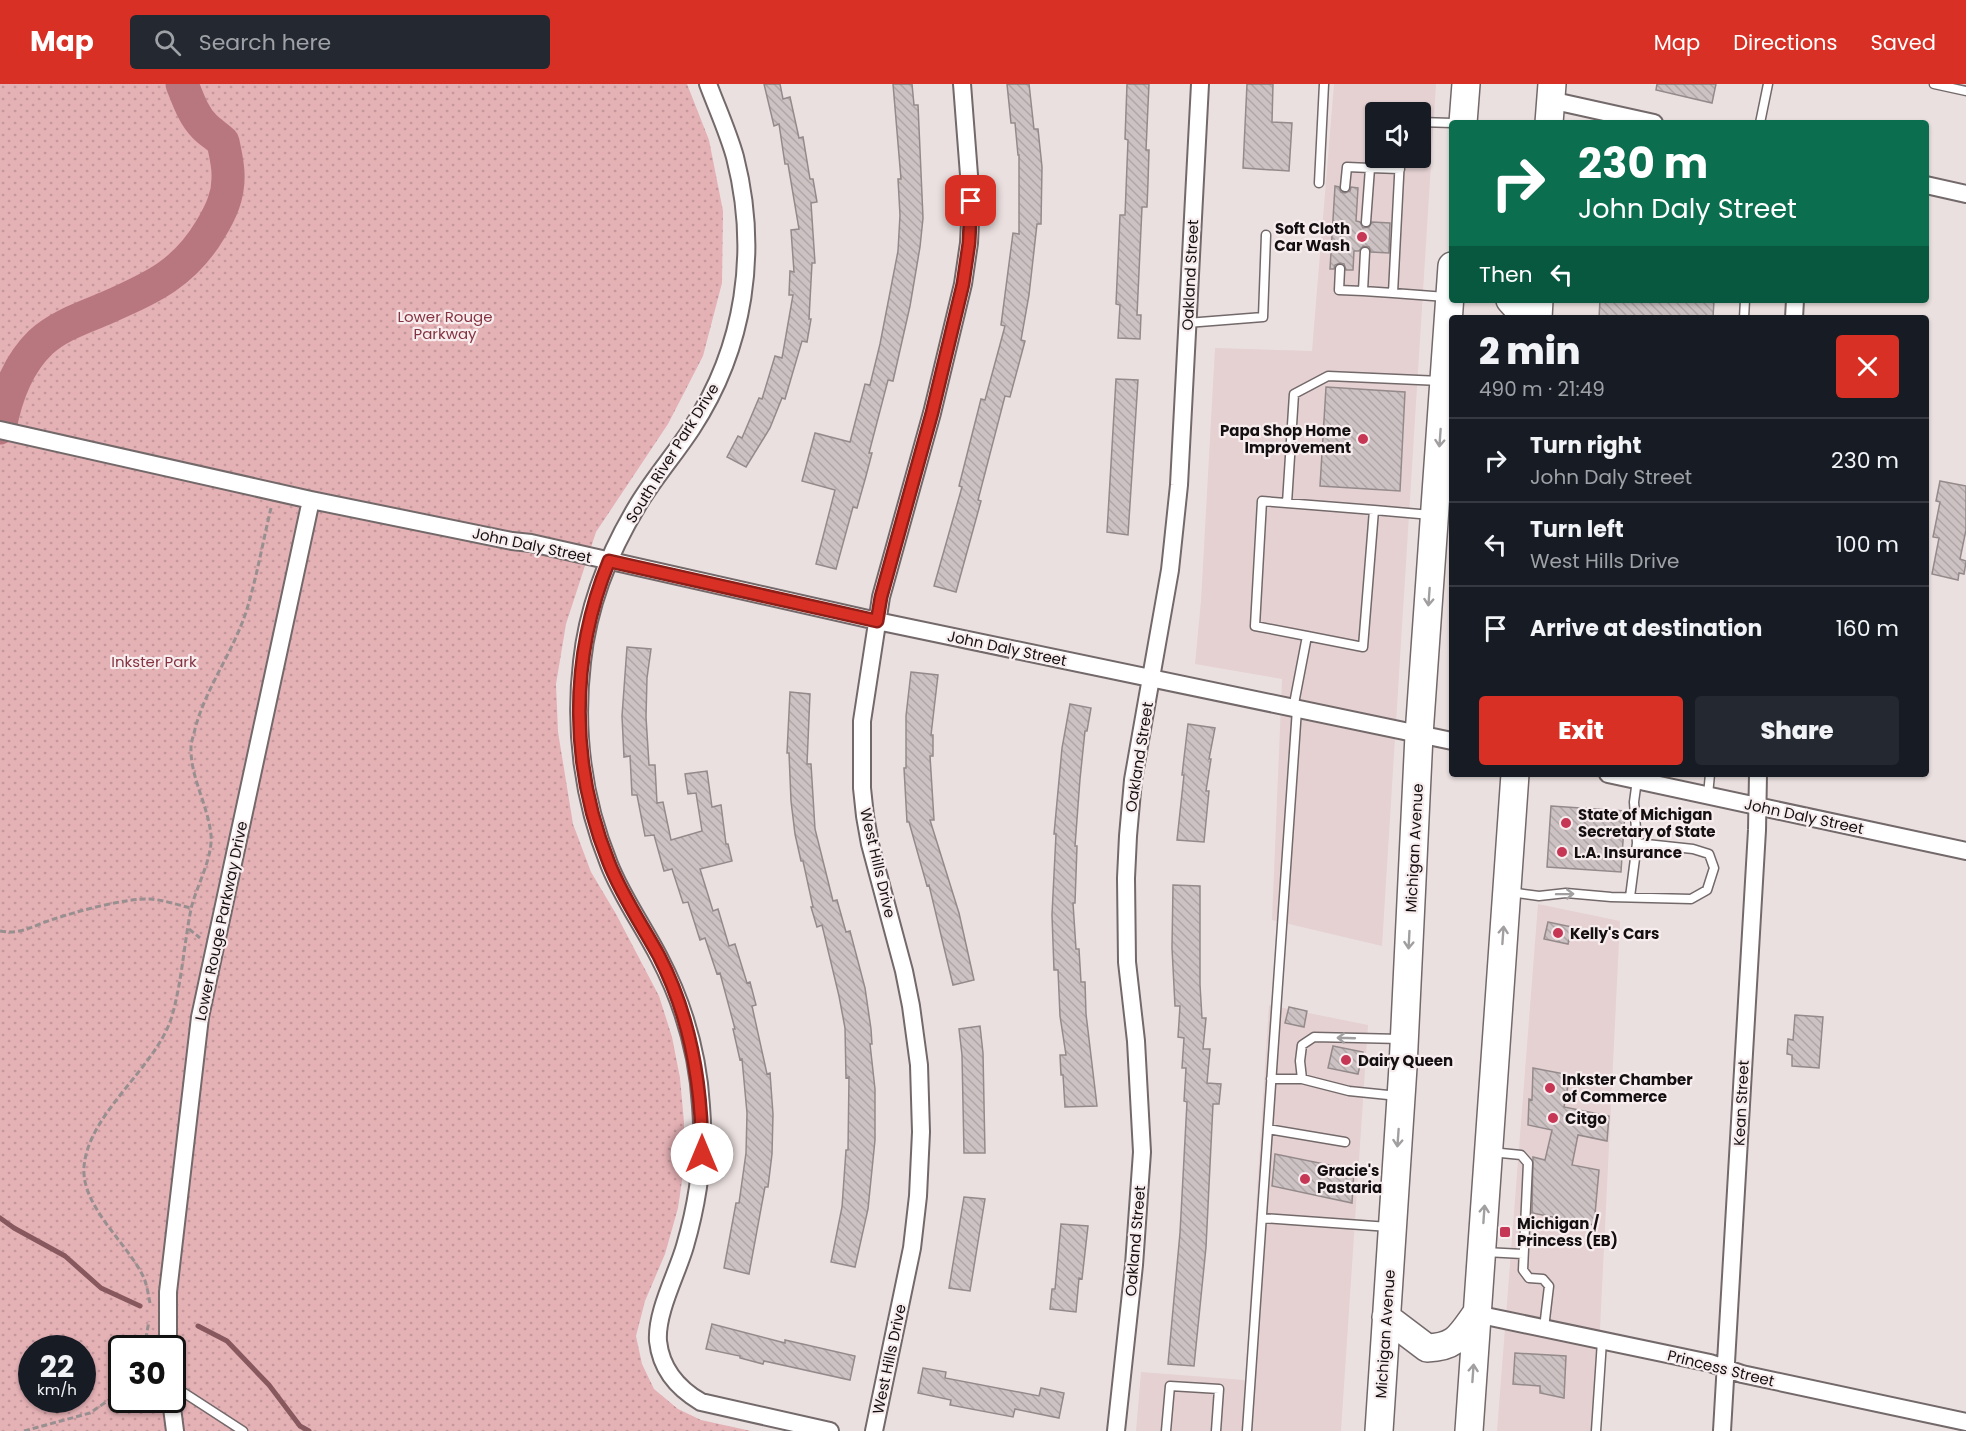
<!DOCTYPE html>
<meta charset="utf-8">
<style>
body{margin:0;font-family:Poppins,sans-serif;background:#242831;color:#f1f3f6;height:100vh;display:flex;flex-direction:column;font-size:22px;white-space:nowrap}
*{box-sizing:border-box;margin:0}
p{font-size:20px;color:#9ea1a6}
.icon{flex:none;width:33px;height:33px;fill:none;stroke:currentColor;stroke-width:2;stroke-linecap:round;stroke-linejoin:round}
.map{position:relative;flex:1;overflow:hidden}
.sheet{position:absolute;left:1449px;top:231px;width:480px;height:462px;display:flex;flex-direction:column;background:#171b24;border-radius:6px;box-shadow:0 2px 4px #0004}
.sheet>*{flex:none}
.banner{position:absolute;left:1449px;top:36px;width:480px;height:183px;border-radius:6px;box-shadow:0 2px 4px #0004;background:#0b6e4f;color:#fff;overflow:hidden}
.tools{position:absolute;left:1365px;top:18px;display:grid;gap:12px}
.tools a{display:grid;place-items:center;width:66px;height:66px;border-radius:6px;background:#171b24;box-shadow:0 2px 4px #0004;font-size:30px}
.speed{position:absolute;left:18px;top:1251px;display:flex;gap:12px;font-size:30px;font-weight:700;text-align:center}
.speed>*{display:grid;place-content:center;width:78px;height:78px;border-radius:50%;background:#171b24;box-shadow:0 2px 4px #0004;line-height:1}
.speed small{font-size:15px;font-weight:400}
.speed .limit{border:3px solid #111;border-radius:9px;background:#fff;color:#111}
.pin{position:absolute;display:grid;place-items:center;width:51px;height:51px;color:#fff;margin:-26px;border-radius:12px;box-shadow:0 3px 9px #0006}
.me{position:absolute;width:66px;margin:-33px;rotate:0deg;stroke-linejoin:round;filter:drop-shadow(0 0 4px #0008)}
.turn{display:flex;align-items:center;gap:21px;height:126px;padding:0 30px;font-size:27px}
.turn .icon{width:78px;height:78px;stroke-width:2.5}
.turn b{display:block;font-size:42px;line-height:51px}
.then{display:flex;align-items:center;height:57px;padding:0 30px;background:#0003;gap:12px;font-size:22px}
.round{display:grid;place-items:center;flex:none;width:63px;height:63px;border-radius:6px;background:#242831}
.summary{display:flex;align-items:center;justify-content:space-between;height:102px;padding:0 30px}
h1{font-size:36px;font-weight:800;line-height:45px}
.action{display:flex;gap:12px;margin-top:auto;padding:12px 30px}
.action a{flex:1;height:69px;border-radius:6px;background:#d93025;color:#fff;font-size:24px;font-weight:800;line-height:69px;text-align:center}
.action a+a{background:#242831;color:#f1f3f6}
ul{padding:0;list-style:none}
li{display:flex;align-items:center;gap:18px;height:84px;padding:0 30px;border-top:2px solid #363941}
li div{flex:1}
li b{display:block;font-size:22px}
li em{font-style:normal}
header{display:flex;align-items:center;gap:36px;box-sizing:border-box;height:84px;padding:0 30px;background:#d93025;color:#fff}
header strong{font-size:28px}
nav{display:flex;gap:33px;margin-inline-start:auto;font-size:21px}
.search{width:420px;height:54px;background:#242831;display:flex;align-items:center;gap:15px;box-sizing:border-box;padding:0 21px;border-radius:6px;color:#9ea1a6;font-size:22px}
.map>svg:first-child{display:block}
.built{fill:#e5d1d2;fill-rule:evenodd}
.park{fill:url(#park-dots);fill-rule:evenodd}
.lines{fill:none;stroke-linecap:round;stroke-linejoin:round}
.stream{stroke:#87585d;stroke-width:5}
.river{stroke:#b8777e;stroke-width:33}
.building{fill:url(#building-back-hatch);stroke:#948a8b;stroke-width:1.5}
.service-casing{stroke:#73696a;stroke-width:11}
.minor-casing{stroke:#73696a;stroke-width:20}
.primary-casing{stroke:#73696a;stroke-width:30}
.path{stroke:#988f90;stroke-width:3;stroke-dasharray:6 3;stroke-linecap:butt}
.service{stroke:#fff;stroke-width:8}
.minor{stroke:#fff;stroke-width:16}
.primary{stroke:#fff;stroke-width:27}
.oneway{stroke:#a19fa0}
.route-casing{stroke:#8d1f18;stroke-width:15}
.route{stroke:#d93025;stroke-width:10}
.poi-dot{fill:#c63655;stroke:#f8edee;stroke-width:2}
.labels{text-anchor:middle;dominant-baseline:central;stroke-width:4.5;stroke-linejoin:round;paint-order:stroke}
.poi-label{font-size:15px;font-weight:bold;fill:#141011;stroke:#f8edee;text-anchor:start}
.street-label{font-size:15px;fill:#141011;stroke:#f8edee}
.park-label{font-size:15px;fill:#853341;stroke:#f8edee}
</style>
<header>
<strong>Map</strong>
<div class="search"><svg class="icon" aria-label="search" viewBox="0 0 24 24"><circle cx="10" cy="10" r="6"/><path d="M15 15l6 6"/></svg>Search here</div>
<nav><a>Map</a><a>Directions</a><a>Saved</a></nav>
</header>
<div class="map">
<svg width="1966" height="1347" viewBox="0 0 1966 1347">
<defs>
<pattern id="park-dots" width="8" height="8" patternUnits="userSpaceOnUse" patternTransform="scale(1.5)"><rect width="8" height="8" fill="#e4b1b5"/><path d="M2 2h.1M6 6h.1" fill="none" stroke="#c3979b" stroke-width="1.8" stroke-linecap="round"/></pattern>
<pattern id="building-back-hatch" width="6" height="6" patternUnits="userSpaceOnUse" patternTransform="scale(1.5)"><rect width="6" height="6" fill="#cdc2c3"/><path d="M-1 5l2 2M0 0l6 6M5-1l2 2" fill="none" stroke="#afa6a6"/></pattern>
</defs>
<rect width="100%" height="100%" fill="#ebe0e0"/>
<!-- built -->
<path class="built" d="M1334,0H1436L1382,862L1272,836L1282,595L1195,580L1201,517L1215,264L1312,267ZM1376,28H1420V74H1376Z
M1538,820L1620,837L1595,1347H1497Z
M1269,921L1368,941L1341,1347H1136L1141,1288L1245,1296Z"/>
<!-- park -->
<path class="park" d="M0,0H687L709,56L723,127L722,199L703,272L668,340L596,448L566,540L556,600L558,648L573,740L591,788L616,830L659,912L672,953L680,994L684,1038V1083L678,1124L665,1170L645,1217L636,1252L642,1280L654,1305L678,1325L701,1336L751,1347H0ZM32,1264H82V1316H32ZM122,1264H172V1316H122Z"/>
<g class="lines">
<!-- stream -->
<path class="stream" d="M0,1134L14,1144L65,1172L101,1204L140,1222
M198,1242L227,1257L269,1301L300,1342L309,1347"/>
<!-- river -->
<path class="river" d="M0,344C6,312 17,281 41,258C60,241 83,234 106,224C151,204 184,190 210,146C221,128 229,111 228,90C228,80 225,68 223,58C218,53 210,48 205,43C193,31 188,15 182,0"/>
</g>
<!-- building -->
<path class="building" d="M764,0H780L783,15L790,13L799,54L803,53L810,95H813L817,118L811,119L815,179H812L809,235H811L807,258L802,257L785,315L782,314L770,344L746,383L727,373L738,352L742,354L759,314L762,315L775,272L782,274L793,211H789L790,187L794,188L791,146L799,145L788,80H785L779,40L774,42Z
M893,0H912L914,21H918L923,134L920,163L910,222L893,297L888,296L869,369H872L866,392L857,424L853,423L836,485L816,480L835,406L802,397L815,349L850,358L865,300L870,301L880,260L898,167L900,131L898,95H901Z
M1007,0H1029L1034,45H1038L1042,83L1041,140H1037L1029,211L1021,256L1025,257L1010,313L1005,312L978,416L981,417L956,508L934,502L962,403L959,402L981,315L985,316L1005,242L1001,241L1013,149L1019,150V71H1018L1015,39H1011Z
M1127,0H1149L1146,66H1149L1148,98L1147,123H1142L1137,231H1141L1140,255L1118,254L1120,221L1116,220L1120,131H1125L1128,56L1125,55Z
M1247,0H1273L1272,38L1292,39L1289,87L1243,84Z
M1657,0H1716L1712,19L1656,6Z
M1335,102L1339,103L1341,108L1345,109L1350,107L1351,103L1358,104L1356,137L1360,138L1363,144L1369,143L1372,138L1390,139L1389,169L1371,168L1369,163L1363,162L1359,167H1354L1353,186H1346L1344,180L1340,179L1335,181L1334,185H1330Z
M1600,216H1714L1713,234H1599Z
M1116,295L1138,296L1128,451L1107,448Z
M1326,303L1405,308L1400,407L1320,402Z
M1940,397L1966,402V446L1960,475L1966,477V478L1964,490L1959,489L1958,496L1932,490L1939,454L1933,453L1940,418L1936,417Z
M627,563L651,565L647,594L646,633L649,681H655L657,719L663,718L671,756L702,747L696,709L688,710L685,690L707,687L712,723L721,721L726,760H728L732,777L700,785L713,827L718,825L729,862L735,860L747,899L750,898L756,921L752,922L767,990L770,989L773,1030L772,1070L768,1103H765L749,1190L724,1184L736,1119H739L746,1069L747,1029L742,975L740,976L733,945H735L720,889L717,890L705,854L700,856L688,818L683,819L672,785L664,787L654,751L645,752L637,711H632L630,672L624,673L622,632Z
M911,588L938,591L931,651H933V672H930L934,736H930L959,829L974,896L953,901L929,801L927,802L909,738H907L904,684H906V632Z
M790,608L810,610L807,680H811L815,745L833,817L837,816L846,848L850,847L865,904L871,945L872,960H870L875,1005V1056L868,1125L855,1183L831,1178L842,1123L846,1066H848L849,993L846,994L845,944L839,912L822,841L817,843L811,823H813L803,777H801L795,750L791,717L789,669H787Z
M1070,620L1091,624L1087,647H1085L1080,695L1075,762H1077L1075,819H1073L1076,865H1079L1081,898H1085L1086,930L1097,1022L1065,1023L1063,991H1061L1060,971H1066L1060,932L1058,886H1054L1052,831L1056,750H1054L1062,664Z
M1188,640L1215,644L1209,675H1211L1206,707H1209L1204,758L1177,756L1184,691H1182Z
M1551,722L1625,727L1621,788L1547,783Z
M1173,801L1200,802V901L1202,934H1206L1203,965H1210L1207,999L1221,1000L1219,1020H1213L1206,1163L1194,1282L1168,1280L1180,1149L1187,1018L1184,1017L1186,984H1182L1184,954L1178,953L1180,922H1175L1172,864Z
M1548,838L1572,843L1568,860L1544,855Z
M1289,923L1307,927L1304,943L1285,939Z
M1795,931L1823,933L1819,984L1792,982V971L1787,970L1788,955L1793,956Z
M980,942L983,969L985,1069H964L962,971L959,945Z
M1333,962L1363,968L1358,990L1328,984Z
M1533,984L1570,991L1564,1023L1609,1032L1607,1057L1578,1051L1572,1081L1599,1086L1594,1141L1532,1129L1533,1073L1545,1076L1552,1046L1528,1041L1529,1015L1532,1016Z
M1275,1070L1354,1086L1352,1119L1272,1102Z
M964,1113L985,1115L970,1207L949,1204Z
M1061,1140L1088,1142L1082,1195L1079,1194L1076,1228L1050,1225L1052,1205H1055Z
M712,1240L785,1259V1256L855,1272L850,1296L764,1277L763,1280L740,1274V1272L706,1265Z
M1515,1269L1566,1272L1564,1314L1540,1309V1302L1513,1300Z
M923,1284L946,1288L945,1294L1039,1312L1041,1304L1064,1309L1059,1334L1015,1325L1013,1333L950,1321L951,1316L918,1309Z"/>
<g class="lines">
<defs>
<path id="service" d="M1934,0L1966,7
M1420,38L1452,39
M1760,39L1768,0
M1400,74L1393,209L1446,213
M1319,99L1324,0
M1345,103L1347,83L1370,84
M1366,138L1370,84L1400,85
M1365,168L1363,207L1393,209
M1340,185L1339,206L1363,207
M1744,234L1745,216
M1187,239L1263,233L1266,151
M1287,419L1294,310L1328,292L1441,297
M1374,426L1431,431
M1293,625L1307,552L1255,542L1262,417L1374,426L1363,563L1307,552
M1708,711L1710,690
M1510,808L1539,812L1566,809L1611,813L1691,815L1707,806L1714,784L1709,770L1693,765L1637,759L1634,718L1637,696
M1630,813L1637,759
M1271,995H1302L1349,1007L1398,1012
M1302,995L1300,977L1302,961L1314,953L1401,955
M1268,1045L1345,1058
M1491,1068L1521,1071L1528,1079L1523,1186L1529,1194L1543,1195L1549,1202L1544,1244
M1262,1134L1389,1143
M1485,1168L1523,1170
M172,1301L243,1347
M1166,1347L1170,1302L1219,1305L1216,1347
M1247,1347L1297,625
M1596,1347L1602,1257"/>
<path id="minor" d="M708,0C717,24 728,48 735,73C759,167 745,263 692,344C675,370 655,393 639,419C609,468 588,521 582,578C574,646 583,716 609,780C622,813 643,842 659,873C683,919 698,971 701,1022C705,1069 698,1117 685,1162C677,1190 656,1228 658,1257C661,1285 677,1304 701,1318L830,1347
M1550,16L1654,39
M1926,101L1966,110
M1794,234L1795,216
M0,346L311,416L512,457L531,459L877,537L1452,657
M1608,690L1966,767
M1476,1230L1710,1279L1742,1290L1966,1338
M168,1264V1208L200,933L311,416
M171,1316L175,1347
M874,1347L912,1164L918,1112L921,1048L919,981L911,922L904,887L870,760L865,732L862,704V637L881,513L932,329L963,200L969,159L971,117L962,0
M1116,1347L1134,1181L1142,1068L1136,957L1127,878L1126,794L1128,752L1133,696L1170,486L1179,401L1200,0
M1722,1347L1757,746L1758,690"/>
<path id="primary" d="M1463,39L1466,0
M1549,39L1552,0
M1510,216L1526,234
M1538,234L1539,216
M1386,1233L1427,1264C1456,1263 1460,1252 1476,1230
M1379,1347L1403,983L1419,651L1452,182
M1469,1347L1515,690"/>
</defs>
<!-- service casing -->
<use href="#service" class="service-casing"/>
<!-- minor casing -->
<use href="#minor" class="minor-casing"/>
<!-- primary casing -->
<use href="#primary" class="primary-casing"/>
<!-- path -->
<path class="path" d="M189,845L200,854
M0,847C24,851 33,841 54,835C78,827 126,814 150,815C164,816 178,821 191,824
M150,1219C148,1210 147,1200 143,1192C127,1159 81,1122 84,1083C88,1029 157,983 172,932C182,897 184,860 191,825C196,803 213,774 211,751C208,721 190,693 191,663C191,657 194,651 195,645C206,603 234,567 247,525C257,492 263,457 271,424
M144,1264L149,1237
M24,1347L90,1329L122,1307"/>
<!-- service -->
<use href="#service" class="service"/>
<!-- minor -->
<use href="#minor" class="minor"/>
<!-- primary -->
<use href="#primary" class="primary"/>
</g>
<!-- one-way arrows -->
<defs><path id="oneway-shaft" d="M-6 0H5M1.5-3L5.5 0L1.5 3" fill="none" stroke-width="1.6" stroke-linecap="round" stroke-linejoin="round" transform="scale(1.5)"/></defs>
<g class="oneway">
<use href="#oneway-shaft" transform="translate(1440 354) rotate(94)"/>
<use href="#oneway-shaft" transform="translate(1429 513) rotate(94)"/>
<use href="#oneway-shaft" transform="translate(1565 810) rotate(-1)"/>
<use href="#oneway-shaft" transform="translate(1503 851) rotate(-86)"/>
<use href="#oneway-shaft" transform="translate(1409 856) rotate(93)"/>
<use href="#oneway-shaft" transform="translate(1346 954) rotate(-178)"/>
<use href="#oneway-shaft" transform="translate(1398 1054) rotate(94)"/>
<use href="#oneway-shaft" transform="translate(1484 1130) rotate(-86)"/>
<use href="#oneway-shaft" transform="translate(1473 1289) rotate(-86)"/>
</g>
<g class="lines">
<defs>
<path id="route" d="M702,1070C702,1000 691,934 659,872C642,841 622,812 609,779C570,683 569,574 609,477L877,537L881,513L932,329L963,200L969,159L971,117"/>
</defs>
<!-- route casing -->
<use href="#route" class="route-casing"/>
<!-- route -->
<use href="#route" class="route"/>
</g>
<!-- markers -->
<g class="poi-dot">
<circle cx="1362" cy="153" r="6"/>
<circle cx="1363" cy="355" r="6"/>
<circle cx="1566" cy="739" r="6"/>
<circle cx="1562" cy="768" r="6"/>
<circle cx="1558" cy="849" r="6"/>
<circle cx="1346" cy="976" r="6"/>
<circle cx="1550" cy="1004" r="6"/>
<circle cx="1553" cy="1034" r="6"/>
<circle cx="1305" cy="1095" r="6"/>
<rect x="1499" y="1142" width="12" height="12" rx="3"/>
</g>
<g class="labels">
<!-- poi labels -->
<g class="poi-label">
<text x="1350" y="144" text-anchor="end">Soft Cloth<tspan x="1350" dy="17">Car Wash</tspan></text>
<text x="1351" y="346" text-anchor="end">Papa Shop Home<tspan x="1351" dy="17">Improvement</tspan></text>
<text x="1578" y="730">State of Michigan<tspan x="1578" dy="17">Secretary of State</tspan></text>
<text x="1574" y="768">L.A. Insurance</text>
<text x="1570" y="849">Kelly's Cars</text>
<text x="1358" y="976">Dairy Queen</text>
<text x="1562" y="995">Inkster Chamber<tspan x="1562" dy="17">of Commerce</tspan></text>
<text x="1565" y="1034">Citgo</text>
<text x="1317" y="1086">Gracie's<tspan x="1317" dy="17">Pastaria</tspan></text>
<text x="1517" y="1139">Michigan /<tspan x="1517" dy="17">Princess (EB)</tspan></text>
</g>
<!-- street labels -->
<g class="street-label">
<text transform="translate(1190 191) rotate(-87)">Oakland Street</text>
<text transform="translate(672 369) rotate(-58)">South River Park Drive</text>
<text transform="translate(532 461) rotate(12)">John Daly Street</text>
<text transform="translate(1007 564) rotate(12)">John Daly Street</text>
<text transform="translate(1139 673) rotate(-81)">Oakland Street</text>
<text transform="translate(1804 732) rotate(12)">John Daly Street</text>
<text transform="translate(1414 764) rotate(-87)">Michigan Avenue</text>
<text transform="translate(878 779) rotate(77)">West Hills Drive</text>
<text transform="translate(221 837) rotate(-78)">Lower Rouge Parkway Drive</text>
<text transform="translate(1741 1019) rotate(-87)">Kean Street</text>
<text transform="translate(1135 1157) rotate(-85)">Oakland Street</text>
<text transform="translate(1385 1250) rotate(-86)">Michigan Avenue</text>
<text transform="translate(889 1275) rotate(-78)">West Hills Drive</text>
<text transform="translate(1721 1284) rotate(14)">Princess Street</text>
</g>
<!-- park labels -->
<g class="park-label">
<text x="445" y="232">Lower Rouge<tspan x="445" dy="17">Parkway</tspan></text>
<text x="154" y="577">Inkster Park</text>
</g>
</g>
</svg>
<div class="tools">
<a><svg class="icon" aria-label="sound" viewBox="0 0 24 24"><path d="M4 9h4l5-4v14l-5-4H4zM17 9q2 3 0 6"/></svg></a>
</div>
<div class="speed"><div>22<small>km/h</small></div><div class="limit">30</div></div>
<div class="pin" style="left:971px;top:117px;background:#d93025"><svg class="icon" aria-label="arrive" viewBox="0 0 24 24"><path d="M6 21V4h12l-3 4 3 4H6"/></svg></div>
<svg class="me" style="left:702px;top:1070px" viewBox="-20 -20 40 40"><circle r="19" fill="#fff"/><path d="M0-13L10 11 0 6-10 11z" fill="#d93025"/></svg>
<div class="banner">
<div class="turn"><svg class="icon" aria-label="right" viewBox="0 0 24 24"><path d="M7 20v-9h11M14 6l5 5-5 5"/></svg><div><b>230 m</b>John Daly Street</div></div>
<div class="then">Then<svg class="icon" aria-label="left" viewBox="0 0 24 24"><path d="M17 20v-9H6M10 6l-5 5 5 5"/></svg></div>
</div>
<section class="sheet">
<div class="summary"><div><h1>2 min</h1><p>490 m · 21:49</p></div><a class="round" style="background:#d93025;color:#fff"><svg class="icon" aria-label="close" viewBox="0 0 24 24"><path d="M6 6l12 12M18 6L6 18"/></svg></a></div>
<ul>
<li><svg class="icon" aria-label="right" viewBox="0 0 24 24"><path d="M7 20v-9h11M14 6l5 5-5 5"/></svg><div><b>Turn right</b><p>John Daly Street</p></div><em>230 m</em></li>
<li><svg class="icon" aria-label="left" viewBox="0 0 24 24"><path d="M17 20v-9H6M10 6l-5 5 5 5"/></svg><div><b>Turn left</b><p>West Hills Drive</p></div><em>100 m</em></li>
<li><svg class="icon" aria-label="arrive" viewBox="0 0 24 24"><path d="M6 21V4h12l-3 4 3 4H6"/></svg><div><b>Arrive at destination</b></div><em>160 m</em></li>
</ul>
<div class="action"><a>Exit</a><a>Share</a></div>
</section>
</div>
